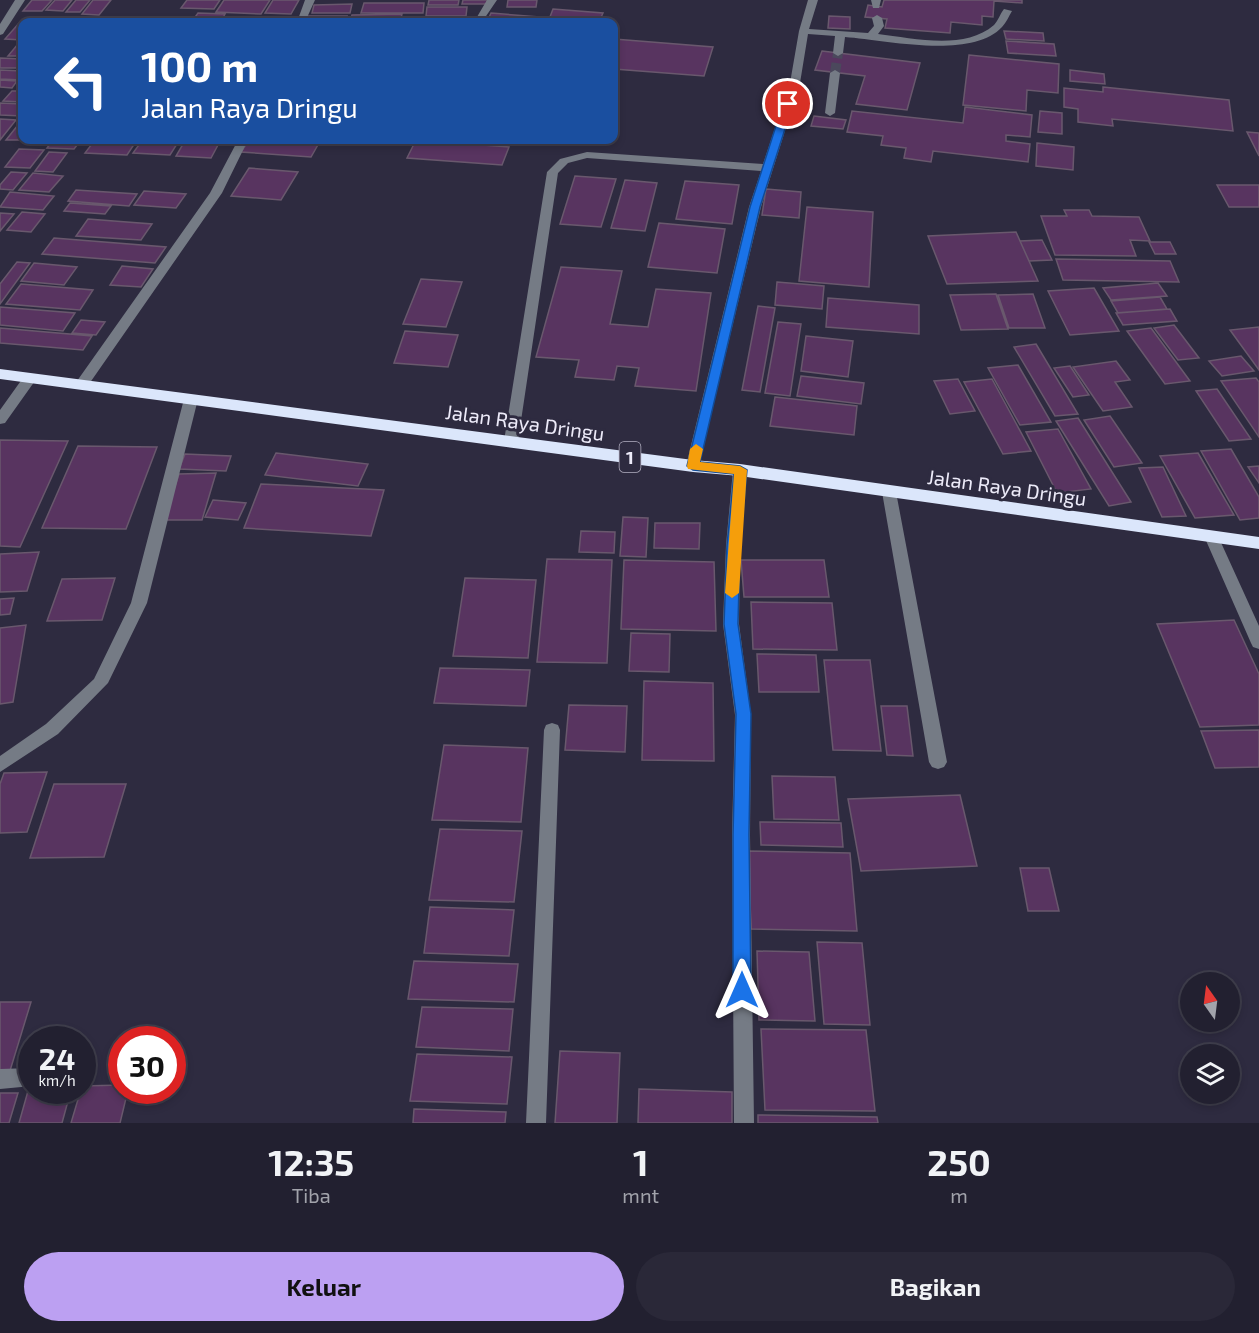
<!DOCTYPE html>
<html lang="id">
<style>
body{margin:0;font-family:"Exo 2",sans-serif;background:#2a2838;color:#f1f3f6;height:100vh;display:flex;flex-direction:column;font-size:22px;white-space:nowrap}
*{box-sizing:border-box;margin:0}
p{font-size:20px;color:#a2a3ab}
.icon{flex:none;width:33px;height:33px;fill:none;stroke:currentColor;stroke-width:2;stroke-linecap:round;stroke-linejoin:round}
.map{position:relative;height:1123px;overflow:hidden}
.sheet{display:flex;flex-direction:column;background:#222030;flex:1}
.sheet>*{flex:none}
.banner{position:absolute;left:18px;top:18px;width:600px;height:126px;border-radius:12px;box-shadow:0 3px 9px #0003,0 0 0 2px #3f3e4c;background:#1a4fa0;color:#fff;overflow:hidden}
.needle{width:39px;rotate:346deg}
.tools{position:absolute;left:1180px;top:972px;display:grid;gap:12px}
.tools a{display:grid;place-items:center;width:60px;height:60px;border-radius:50%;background:#222030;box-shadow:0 3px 9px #0003,0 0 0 2px #3f3e4c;font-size:30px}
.speed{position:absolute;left:18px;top:1026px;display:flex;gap:12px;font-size:30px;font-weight:700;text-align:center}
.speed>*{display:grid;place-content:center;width:78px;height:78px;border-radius:50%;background:#222030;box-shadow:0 3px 9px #0003,0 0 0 2px #3f3e4c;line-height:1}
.speed small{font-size:15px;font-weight:400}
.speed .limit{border:9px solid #d22;background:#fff;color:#111}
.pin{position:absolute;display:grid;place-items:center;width:51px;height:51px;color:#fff;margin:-26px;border:3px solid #fff;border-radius:50%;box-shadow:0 2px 6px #0007}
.me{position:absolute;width:66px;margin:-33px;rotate:0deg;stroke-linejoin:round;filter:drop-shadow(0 0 4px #0008)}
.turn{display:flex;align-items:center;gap:21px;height:126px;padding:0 24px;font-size:27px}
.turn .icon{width:78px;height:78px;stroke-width:2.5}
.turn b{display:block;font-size:42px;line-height:51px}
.eta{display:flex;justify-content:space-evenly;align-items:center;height:102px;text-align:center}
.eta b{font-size:36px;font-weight:700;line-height:42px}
.primary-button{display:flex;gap:12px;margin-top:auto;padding:12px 24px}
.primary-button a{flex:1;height:69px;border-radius:36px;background:#bca0f2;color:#111;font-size:24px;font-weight:700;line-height:69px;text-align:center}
.primary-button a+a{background:#2a2838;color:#f1f3f6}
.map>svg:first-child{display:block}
.building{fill:#583460;stroke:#69586d;stroke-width:1.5}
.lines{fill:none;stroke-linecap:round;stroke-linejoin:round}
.minor-tunnel{stroke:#4b485c;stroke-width:10;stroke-dasharray:10 5;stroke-linecap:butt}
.minor{fill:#757b85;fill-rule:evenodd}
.highway{fill:#dbe6fb;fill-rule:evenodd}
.route{fill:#1a73e8;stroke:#114b97;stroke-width:1.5}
.slow{fill:#f59e0b}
.labels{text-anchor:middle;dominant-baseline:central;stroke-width:6;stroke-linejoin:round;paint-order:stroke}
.shield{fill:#2e2b40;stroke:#b4b1c2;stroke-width:1.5}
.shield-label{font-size:18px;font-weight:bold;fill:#edebf9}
.street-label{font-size:20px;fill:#edebf9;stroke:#2e2b40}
</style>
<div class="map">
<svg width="1259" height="1123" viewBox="0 0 1259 1123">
<rect width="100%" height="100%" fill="#2e2b40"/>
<!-- building -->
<path class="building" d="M32,0H52L42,11H23Z
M55,0H72L63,11L46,10Z
M76,0H90L80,12H66Z
M93,0H111L99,15L82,14Z
M187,0H220L214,9L181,8Z
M224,0H270L261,14L216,12Z
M273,0H299L291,14L265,13Z
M429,0H459L458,5H428Z
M463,0H487V4H462Z
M508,0H537L536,7H507Z
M884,0H1022V3L994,1L993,17L982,16V25L951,22L950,33L885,28L887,19L865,17L868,5L882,7Z
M364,3H424L423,13H361Z
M352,4L350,13H312L314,5Z
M427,7H467L466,16H426Z
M553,9L603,13L599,22H548Z
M198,13L225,14L221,21L193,20Z
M491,13L539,17L537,22H487Z
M402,14L400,22H350L352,15Z
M306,16H347L345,21H305Z
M829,16L850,17V29L828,28Z
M433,18H466L465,22H432Z
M20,22H36H22V40L5,39Z
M1004,31L1043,33L1044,41L1006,39Z
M614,39L713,47L704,76L614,69Z
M1006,41L1054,44L1056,56L1008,53Z
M18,44H22V56H8Z
M822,51L920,63L907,110L856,104L865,76L815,70Z
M969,55L1059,64L1058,93L1027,90L1026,111L963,105Z
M0,58L22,59V68H0Z
M0,70L22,71V80L0,79Z
M1070,70L1104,74L1105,84L1070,81Z
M0,80L17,81L12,88L0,87Z
M1103,87L1229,100L1233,131L1112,119L1113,126L1078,122V109L1064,107V88L1103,92Z
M12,91H22V102L3,101Z
M0,103L22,104V116L0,115Z
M965,107L1032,115L1030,137L1006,135V141L1030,144L1028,162L933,151L931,162L904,158L906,148L881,145L883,136L847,132L852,111L963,123Z
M1040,111L1062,113V134L1038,132Z
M814,116L846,120L843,129L811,126Z
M0,119L16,120L0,140Z
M22,120V140H26H6Z
M1247,132L1259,133V156Z
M53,140H81L74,149L47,148Z
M95,140H137L127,155L85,153Z
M149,140H217L214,143Z
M249,140H274L319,143L311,157L241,152Z
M416,140L509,147L502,165L407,158Z
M141,142L177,144L170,155L133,153Z
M1037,143L1074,147L1073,170L1036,166Z
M183,144L218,145L211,158L176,156Z
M19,149L44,150L30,168L5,167Z
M49,152L67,153L53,172L35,171Z
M249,168L298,172L281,200L231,196Z
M11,172L27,173L13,190L0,189V185Z
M33,173L63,176L49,192L19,190Z
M575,176L616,179L601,227L560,224Z
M625,180L657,183L645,231L611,228Z
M685,181L739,185L732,224L676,219Z
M1217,185H1259V207H1229Z
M766,189L801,192L799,218L762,215Z
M76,190L137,194L129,206L68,201Z
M144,191L186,194L176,208L134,205Z
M10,192L54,196L43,210L0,207Z
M70,203L111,206L105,214L64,211Z
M807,207L873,212L869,287L799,281Z
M1064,210H1089L1092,216L1139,217L1150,241L1130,240L1136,256L1055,255L1041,216H1067Z
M22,212L45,214L31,232L7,230Z
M0,213L14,214L0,231Z
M88,219L152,224L141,240L76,236Z
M659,223L725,229L717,273L648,267Z
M1016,232L1038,281L947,284L928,236Z
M54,238L166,247L155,263L42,254Z
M1042,240L1052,260L1029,261L1020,241Z
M1149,242H1170L1176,254H1155Z
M1056,259L1170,261L1179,282L1063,280Z
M17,262L30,263L0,304V284Z
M34,263L77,267L64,285L21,281Z
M122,266L153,269L141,287L110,285Z
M561,267L622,271L610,324L648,327L656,289L711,293L696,391L635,386L639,368L617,366L614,380L575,377L579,360L536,357Z
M421,279L462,282L446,327L403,324Z
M777,282L824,286L822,309L775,305Z
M1158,283L1167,296L1111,300L1103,288Z
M21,284L93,290L80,310L6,304Z
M1094,288L1119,331L1070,335L1048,291Z
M996,294L1008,329L961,330L950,295Z
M1033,294L1045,328H1009L998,295Z
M1160,297L1167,309L1118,313L1111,301Z
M828,298L919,305V334L826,327Z
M758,306L775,308L760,392L742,390Z
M0,307L75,313L63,331L0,325Z
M1170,309L1177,321L1123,325L1116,313Z
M81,320L105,322L96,335L72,333Z
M778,322L801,324L790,396L765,393Z
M1174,325L1199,358L1178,360L1154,328Z
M1259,327V370L1230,330Z
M0,328L92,336L83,350L0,343Z
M1151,328L1190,381L1165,384L1127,331Z
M405,331L458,335L448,367L394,363Z
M806,336L853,341L848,377L801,371Z
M1036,344L1078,414L1055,416L1014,347Z
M1241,356L1254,371L1222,376L1209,361Z
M1116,361L1130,380L1115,382L1132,407L1103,411L1073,367Z
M1018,365L1051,422L1020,425L988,368Z
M1070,366L1089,395L1073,397L1054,368Z
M801,376L864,383L861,404L797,396Z
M1256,378L1259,382V437L1221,381Z
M958,379L975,411L950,414L934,381Z
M992,379L1031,451L1003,454L964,382Z
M1217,389L1251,439L1229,441L1196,391Z
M775,397L857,406L854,435L770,426Z
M1110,416L1142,463L1114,467L1084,420Z
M1078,418L1131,502L1109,506L1056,421Z
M1058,429L1091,489L1057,493L1026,432Z
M0,440L68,441L20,547L0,546Z
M78,446L157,447L126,529L42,528Z
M1231,449L1259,497V518L1240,520L1201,451Z
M276,453L368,464L358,486L265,475Z
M1198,453L1234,515L1195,518L1160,456Z
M185,454L231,456L226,471L179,469Z
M1259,466V483L1248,467Z
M1163,467L1186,516L1162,517L1139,468Z
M216,473L202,520H164L179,474Z
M261,484L384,490L371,536L244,528Z
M213,500L246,503L238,520L205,517Z
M623,517L648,518L646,557L620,556Z
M655,523H700L699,549L654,548Z
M581,531L615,532L614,553L579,552Z
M39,552L27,591L0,592V554Z
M547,559L612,560L607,663L537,662Z
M624,560L714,562L716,631L621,629Z
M741,560H824L829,597H744Z
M115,578L102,620L47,621L62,579Z
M465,578L536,580L528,658L453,656Z
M14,598L10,614L0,615V599Z
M751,602L832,603L837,650L753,649Z
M1234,620L1259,674V725L1200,727L1157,624Z
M26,625L13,702L0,704V628Z
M631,633L670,634L669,672L629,671Z
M757,654L816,655L819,692H759Z
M824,660H870L881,751L833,750Z
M440,668L530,670L526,706L434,703Z
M644,681L713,683L714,761L642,760Z
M569,705L627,706L625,752L565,750Z
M881,706H907L913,756L887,755Z
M1259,730V767L1215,768L1201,731Z
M444,745L528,748L521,822L432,820Z
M47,772L27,832L0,833V784L4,773Z
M772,776L835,777L839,820L774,819Z
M54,784H126L104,857L30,858Z
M960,795L977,866L861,871L848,799Z
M760,822L841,823L843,847L761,845Z
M440,829L522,831L514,902L429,900Z
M748,851L850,853L857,931L751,929Z
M1020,868H1049L1059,911H1028Z
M430,907L514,910L509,956L424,953Z
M817,942L862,943L870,1025L824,1024Z
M757,951L809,952L815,1021L759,1020Z
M414,961L518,964L514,1002L408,999Z
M0,1002H31L9,1074H0Z
M422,1007L513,1009L509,1051L416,1047Z
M761,1029L866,1030L875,1111L765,1110Z
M560,1051L620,1053L617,1123H555Z
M417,1054L512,1057L507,1104L410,1101Z
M122,1085V1090H128L120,1123H71L82,1086Z
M639,1089L732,1092V1123H638Z
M71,1090L62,1123H19L28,1091Z
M0,1093H18L9,1123H0Z
M414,1109L506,1112L505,1123H413Z
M758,1115L877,1117L878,1123H758Z"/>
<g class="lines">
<!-- minor-tunnel -->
<path class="minor-tunnel" d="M835,73L838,53"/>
<!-- minor -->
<path class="minor" d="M15,0H25L3,34L0,35V24Z
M305,0H315L305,22H297Z
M487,0H497L482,22H474Z
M808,0H818L809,29L868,33L874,26L872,18L877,15L882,18L884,26L878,34C913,38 964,51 994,25C998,21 1000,14 1004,9L1012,11C1009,16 1006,23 1002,27C972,60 885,40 845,37L843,53L838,56L833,53L835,36L808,34L800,83L761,207L698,469L693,471L686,466L749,207L761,171L587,158L568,163L558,173L518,441L516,444H506L504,441L547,172L560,159L587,152L763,164L790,83L799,31Z
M871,0H881L879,8H873Z
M835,70L840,73L835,113L830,116L825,113L830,73Z
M238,140H248L222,193L87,387H77L75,384L77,381L210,193Z
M30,374L37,378L5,423L0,424V410L25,375Z
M191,395L198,399L147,603L108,683L58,734L0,772V756L46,724L94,679L131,603L184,399Z
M740,465L747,470L740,545L739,624L751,715L750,835L754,1123H734L732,835L735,715L723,624L726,545L733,470Z
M889,487L896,492L947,762L944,767L938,769L932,767L929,762L882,492Z
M1211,531L1218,536L1259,626V649L1253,647L1251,643L1204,536Z
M552,723L558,725L560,730L546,1123H526L544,730L546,725Z
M32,1068V1086L0,1089V1069Z"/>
<!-- highway -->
<path class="highway" d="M0,369L693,460L740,464L1259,537V549L740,476L693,472L0,379Z"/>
</g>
<!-- route -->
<path class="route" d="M788,101L793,104L760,207L700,462L740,466L747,470L740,545L738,624L751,714L749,835L751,990L748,996L742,998L736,996L733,990V835L736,714L724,624L727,545L734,474L693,470L687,466L750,207L783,104Z"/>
<!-- slow -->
<path class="slow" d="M696,444L703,449L700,462L740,466L747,470L739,593L732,598L725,593L734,474L688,469L687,466L690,449Z"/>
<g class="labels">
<!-- shield labels -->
<rect class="shield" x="619.5" y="442" width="21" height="30" rx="4.5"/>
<g class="shield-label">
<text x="630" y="457">1</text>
</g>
<!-- street labels -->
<g class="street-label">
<text transform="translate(525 422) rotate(8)">Jalan Raya Dringu</text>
<text transform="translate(1007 487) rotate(8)">Jalan Raya Dringu</text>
</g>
</g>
</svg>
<div class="tools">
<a><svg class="needle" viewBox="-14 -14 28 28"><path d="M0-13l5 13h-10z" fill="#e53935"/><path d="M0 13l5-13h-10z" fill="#a2a3ab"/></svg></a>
<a><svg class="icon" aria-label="layers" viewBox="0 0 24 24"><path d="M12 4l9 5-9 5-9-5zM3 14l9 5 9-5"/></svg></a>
</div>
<div class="speed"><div>24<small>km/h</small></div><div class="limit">30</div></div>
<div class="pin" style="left:788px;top:104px;background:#d93025"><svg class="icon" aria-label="arrive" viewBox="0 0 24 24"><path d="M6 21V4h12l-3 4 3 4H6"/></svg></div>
<svg class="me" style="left:742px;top:990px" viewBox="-20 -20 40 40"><path d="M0-17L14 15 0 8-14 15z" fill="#1a73e8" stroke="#fff" stroke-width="4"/></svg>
<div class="banner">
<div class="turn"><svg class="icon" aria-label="left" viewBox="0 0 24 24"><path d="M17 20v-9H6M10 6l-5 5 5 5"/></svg><div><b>100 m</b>Jalan Raya Dringu</div></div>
</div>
</div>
<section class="sheet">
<div class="eta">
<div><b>12:35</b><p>Tiba</p></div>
<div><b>1</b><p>mnt</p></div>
<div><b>250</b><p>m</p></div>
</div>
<div class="primary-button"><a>Keluar</a><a>Bagikan</a></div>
</section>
